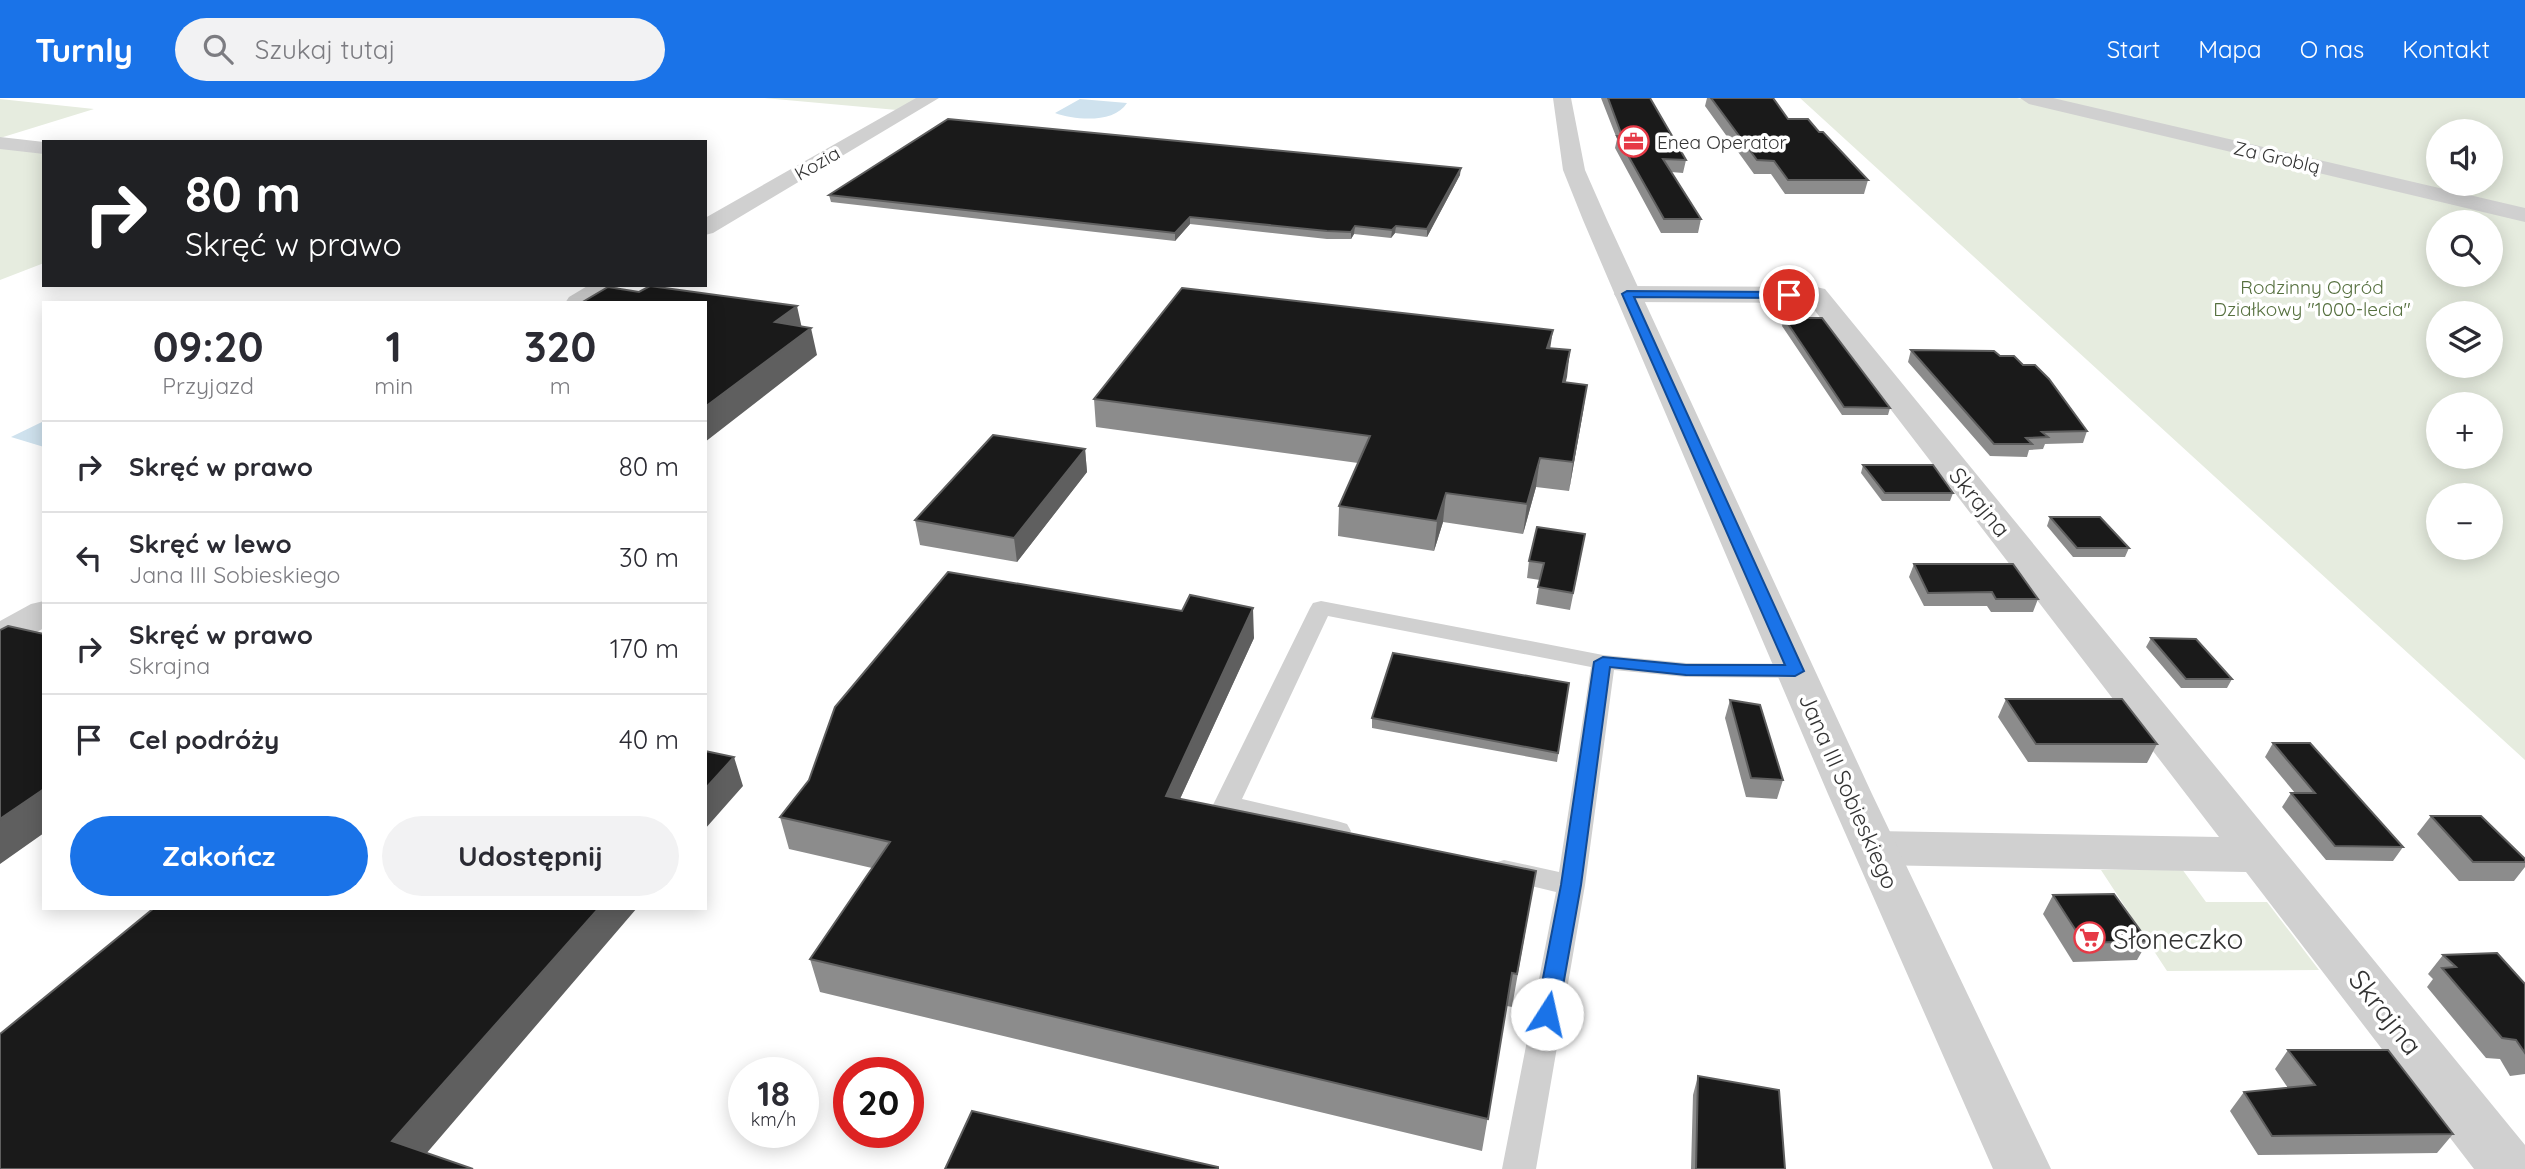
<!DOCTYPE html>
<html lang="pl">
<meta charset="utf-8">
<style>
body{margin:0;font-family:Quicksand,sans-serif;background:#f2f2f3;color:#2b2b33;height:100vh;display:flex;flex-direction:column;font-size:26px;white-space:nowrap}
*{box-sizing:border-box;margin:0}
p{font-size:23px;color:#7c7c81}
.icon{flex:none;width:38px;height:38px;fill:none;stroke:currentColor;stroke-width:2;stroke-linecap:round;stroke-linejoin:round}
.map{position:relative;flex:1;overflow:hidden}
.drawer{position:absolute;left:42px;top:203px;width:665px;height:609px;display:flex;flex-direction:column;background:#fff;border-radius:0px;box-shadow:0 4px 18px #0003}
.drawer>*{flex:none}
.top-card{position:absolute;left:42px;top:42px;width:665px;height:147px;border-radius:0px;box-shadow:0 4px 18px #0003;background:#202124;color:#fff;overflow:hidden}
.controls{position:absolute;left:2426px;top:21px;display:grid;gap:14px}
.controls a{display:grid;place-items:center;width:77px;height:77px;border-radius:50%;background:#fff;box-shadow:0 4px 18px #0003;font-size:35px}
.speed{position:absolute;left:728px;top:959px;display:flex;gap:14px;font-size:35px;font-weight:700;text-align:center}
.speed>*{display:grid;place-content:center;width:91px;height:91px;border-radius:50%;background:#fff;box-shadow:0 4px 18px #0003;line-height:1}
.speed small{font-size:18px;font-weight:400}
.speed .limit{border:10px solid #d22;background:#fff;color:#111}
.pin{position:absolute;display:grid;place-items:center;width:60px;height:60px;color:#fff;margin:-30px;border:4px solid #fff;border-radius:50%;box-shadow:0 2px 7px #0007}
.me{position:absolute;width:77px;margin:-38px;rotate:10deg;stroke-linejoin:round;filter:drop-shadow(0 0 5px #0008)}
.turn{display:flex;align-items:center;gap:24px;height:147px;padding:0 28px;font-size:32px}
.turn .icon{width:91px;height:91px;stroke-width:2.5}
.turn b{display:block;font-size:49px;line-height:60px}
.eta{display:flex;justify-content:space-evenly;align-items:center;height:119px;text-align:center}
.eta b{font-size:42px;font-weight:700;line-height:49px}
.action{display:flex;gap:14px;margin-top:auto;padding:14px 28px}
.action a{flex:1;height:80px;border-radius:42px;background:#1a73e8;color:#fff;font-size:28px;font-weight:700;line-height:80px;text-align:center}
.action a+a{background:#f2f2f3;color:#2b2b33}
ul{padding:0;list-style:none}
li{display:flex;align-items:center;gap:21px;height:91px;padding:0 28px;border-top:2px solid #e1e1e2}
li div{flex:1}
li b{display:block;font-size:26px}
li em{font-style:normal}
header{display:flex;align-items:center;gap:42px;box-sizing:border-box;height:98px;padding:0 35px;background:#1a73e8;color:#fff}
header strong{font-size:33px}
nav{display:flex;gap:38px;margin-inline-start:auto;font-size:24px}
.search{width:490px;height:63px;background:#f2f2f3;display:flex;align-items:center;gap:18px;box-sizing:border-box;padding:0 24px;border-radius:38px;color:#7c7c81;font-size:26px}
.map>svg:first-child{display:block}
.green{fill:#e6ecdf;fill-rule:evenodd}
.water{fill:#cfe2ee}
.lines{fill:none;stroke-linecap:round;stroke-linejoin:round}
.service{fill:#d0d0d0;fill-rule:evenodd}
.minor{fill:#d0d0d0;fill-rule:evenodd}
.tertiary{fill:#d0d0d0;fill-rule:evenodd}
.wall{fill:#8c8c8c}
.shaded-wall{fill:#5f5f5f}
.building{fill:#1a1a1a;stroke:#5f5f5f;stroke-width:2}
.route{fill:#1a73e8;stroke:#114b97;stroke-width:2}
.labels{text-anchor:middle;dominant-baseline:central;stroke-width:7;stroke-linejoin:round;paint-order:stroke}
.far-poi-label{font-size:19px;fill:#333;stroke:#fff;text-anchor:start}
.far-street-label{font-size:19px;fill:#333;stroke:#fff}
.far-park-label{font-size:19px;fill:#56703f;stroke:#fff}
.street-label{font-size:23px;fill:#333;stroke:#fff}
.near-poi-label{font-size:28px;fill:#333;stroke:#fff;text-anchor:start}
.near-street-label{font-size:28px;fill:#333;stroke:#fff}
</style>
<header>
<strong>Turnly</strong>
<div class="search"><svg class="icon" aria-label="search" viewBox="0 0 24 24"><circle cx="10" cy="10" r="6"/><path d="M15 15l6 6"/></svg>Szukaj tutaj</div>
<nav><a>Start</a><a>Mapa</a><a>O nas</a><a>Kontakt</a></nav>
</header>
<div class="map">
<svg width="2525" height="1071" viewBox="0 0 2525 1071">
<rect width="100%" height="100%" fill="#fff"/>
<!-- green -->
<path class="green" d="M764,0H925L897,12Z
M1800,0H2017L2525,121V662ZM2438,124H2490V177H2438ZM2438,215H2490V268H2438ZM2438,306H2490V359H2438ZM2438,397H2490V450H2438Z
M2042,0H2525V113ZM2438,33H2490V86H2438Z
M0,1L94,11L0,40Z
M0,48L44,53V165L0,182Z
M2182,771L2206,804H2267L2319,872L2167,873L2101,772Z"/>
<!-- water -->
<path class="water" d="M1080,1L1127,5C1114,26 1075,22 1055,15Z
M44,323V349L11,339Z"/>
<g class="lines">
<!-- service -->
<path class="service" d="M1321,503L1603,557L1686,565L1795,566L1803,568L1807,573L1803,578L1795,580L1686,579L1614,572L1585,787L1536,1071H1502L1556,794L1494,779L1490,772L1494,765L1504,762L1559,774L1591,569L1328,518L1242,701L1337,723L1347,726L1351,733L1347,740L1337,743L1217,714L1213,707L1310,510L1313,505Z"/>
<!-- minor -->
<path class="minor" d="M916,0H939L713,135L705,137V120Z
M2020,0H2053L2525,110V124L2029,6Z
M0,39L44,44V56L0,51Z
M589,187H621L597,205H565L569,199Z
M1627,188L1816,189L1825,191L2525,1047V1071H2474L2246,774L1875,767L1859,762L1852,750L1859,738L1875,733L2219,739L1809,205L1627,204L1618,202L1614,196L1618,190Z
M44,503V530L14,547L0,551V523L31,506Z"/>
<!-- tertiary -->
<path class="tertiary" d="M1553,0H1571L1585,72L1607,122L1872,696L2051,1071H1993L1828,696L1583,122L1563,72Z"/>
</g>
<!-- wall -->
<path class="wall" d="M1601,0H1650L1686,62L1683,75L1671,74L1701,121L1698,135H1661L1615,50L1617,41Z
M1707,0H1773L1788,21L1819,34L1868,82L1864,96H1785L1771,76H1754L1705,8Z
M1460,77L1427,139L1395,135L1391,140L1354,136L1351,141H1327L1190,126L1175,143L831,104L829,97Z
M1784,220L1890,310L1888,317H1842L1782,228Z
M1550,250L1570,252L1565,284L1587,287L1569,393L1536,389L1523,436L1443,424L1434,453L1338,438L1339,408L1358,365L1096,329L1094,301Z
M1911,252L2000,258L2087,333L2083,345L2045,346L2043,351L2029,352L2027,359L1990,358L1908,264Z
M1085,351L1087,374L1017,464L920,447L915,422Z
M1863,367L1953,395L1950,403H1882L1861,375Z
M2050,419L2129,450L2125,459H2073L2047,428Z
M1582,453L1570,512L1536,506L1540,482L1527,480L1529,463Z
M1914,466L2038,501L2033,514H1991L1987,508H1924L1909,479Z
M1254,540L1180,701L1536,773L1512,909L1507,908L1482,1053L820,894L810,861L872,770L789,751L780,719Z
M2151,540L2232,581L2227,590H2181L2146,549Z
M1569,585L1557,664L1372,630V620Z
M2006,601L2157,646L2147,665L2028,664L1998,619Z
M1730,602L1783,682L1777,701L1746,699L1725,620Z
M2273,645L2403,749L2393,763L2326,762L2282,709L2291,695H2295L2265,659Z
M2431,718L2525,761V769L2514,783H2459L2417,736Z
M2053,797L2148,843L2137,862L2073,864L2043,816Z
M2443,857L2525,886V976L2510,978L2500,961L2486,960L2427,889L2433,881L2428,876Z
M2288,952L2453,1036L2437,1055L2258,1057L2230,1013L2244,994L2288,990L2275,971Z
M1698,978L1785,1071H1691L1693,997Z"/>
<!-- shaded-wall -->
<path class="shaded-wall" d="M1461,70L1460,77L1427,139V131Z
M1190,119V126L1175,143V135Z
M1355,128L1354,136L1351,141V134Z
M1396,128L1395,135L1391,140L1392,132Z
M797,208L803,235L775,224Z
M811,230L817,257L705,344V309Z
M1553,232L1549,258L1547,250Z
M1570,252L1567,279L1559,311L1563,284Z
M1587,287L1583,314L1569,393L1573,364Z
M1085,351L1087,374L1017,464L1014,440Z
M1540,360L1536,389L1523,436L1527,406Z
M1446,395L1443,424L1434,453L1437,423Z
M1253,510L1254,540L1167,729L1166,698Z
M734,659L743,688L705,731V691Z
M44,691V735L0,766V721Z
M599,810H637L413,1071L392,1043Z"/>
<!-- building -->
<path class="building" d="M1608,0H1650L1686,62L1663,61L1701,121H1664L1617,38H1622Z
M1711,0H1773L1788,21H1808L1819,34H1823L1868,82H1788L1774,63L1757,62Z
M948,21L1461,70L1427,131L1396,128L1392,132L1355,128L1351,134L1327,133L1190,119L1175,135L829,97Z
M650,188L797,208L775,224L811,230L705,309V205H581L608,189L639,194Z
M1182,190L1553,232L1547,250L1570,252L1563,284L1587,287L1573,364L1540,360L1527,406L1446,395L1437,423L1339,408L1370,338L1094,301Z
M1784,220H1822L1890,310L1844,309Z
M1911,252L1994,253L2000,258H2014L2023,267H2035L2049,281L2087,333L2042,334L2048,339L2026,340L2032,346H1994Z
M993,337L1085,351L1014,440L915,422Z
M1863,367H1933L1953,395H1885Z
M2050,419H2100L2129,450H2077Z
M1537,429L1585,436L1573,495L1538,489L1544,465L1529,463Z
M1914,466H2013L2038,501H1996L1992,494L1928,495Z
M948,474L1182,513L1190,497L1253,510L1166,698L1536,773L1517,876L1512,875L1488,1021L810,861L890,744L780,719L809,682L835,609Z
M8,528L44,536V691L0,721V532Z
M2151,540L2196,541L2232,581H2186Z
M1393,555L1569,585L1558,655L1372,620Z
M2006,601H2122L2157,646H2036Z
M1730,602L1760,607L1783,682L1751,680Z
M2273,645H2310L2403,749L2335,748L2291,695H2315Z
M705,653L734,659L705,691Z
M2431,718H2481L2525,761V764H2473Z
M2114,796L2148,843L2084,845L2053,797Z
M154,810H599L392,1043L473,1071H0V936Z
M2497,855L2525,886V955L2516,942L2502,940L2442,870L2456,869L2443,857Z
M2288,952H2388L2453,1036L2272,1038L2244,994L2315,987Z
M1698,978L1779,992L1785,1071H1696Z
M972,1013L1218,1069V1071H945Z"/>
<!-- route -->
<path class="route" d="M1627,193L1789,194L1794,197L1789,200L1634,199L1804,573L1795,578L1686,577L1610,569L1581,787L1558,916L1555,922L1547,925L1540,922L1536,916L1561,787L1594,564L1603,559L1686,567H1785L1622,196Z"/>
<!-- icons -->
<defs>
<symbol id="office-ring" viewBox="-11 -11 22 22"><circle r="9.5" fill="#fff" stroke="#e63946" stroke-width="1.5"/><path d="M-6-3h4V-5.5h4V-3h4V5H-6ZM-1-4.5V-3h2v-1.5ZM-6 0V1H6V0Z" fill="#e63946"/></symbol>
<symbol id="supermarket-ring" viewBox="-11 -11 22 22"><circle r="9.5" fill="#fff" stroke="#e63946" stroke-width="1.5"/><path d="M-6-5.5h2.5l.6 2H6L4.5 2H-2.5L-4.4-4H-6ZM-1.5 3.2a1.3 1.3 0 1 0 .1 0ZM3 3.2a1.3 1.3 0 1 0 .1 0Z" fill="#e63946"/></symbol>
</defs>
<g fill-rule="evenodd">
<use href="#office-ring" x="1616" y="26" width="35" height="35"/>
<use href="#supermarket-ring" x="2072" y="822" width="35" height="35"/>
</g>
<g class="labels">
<!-- far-poi labels -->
<g class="far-poi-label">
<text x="1657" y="44">Enea Operator</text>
</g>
<!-- far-street labels -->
<g class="far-street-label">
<text transform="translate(2277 59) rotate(13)">Za Groblą</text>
<text transform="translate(817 65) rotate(-30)">Kozia</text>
</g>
<!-- far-park labels -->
<g class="far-park-label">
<text x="2312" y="189">Rodzinny Ogród<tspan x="2312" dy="22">Działkowy "1000-lecia"</tspan></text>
</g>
<!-- street labels -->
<g class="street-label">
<text transform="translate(1980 404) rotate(51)">Skrajna</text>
<text transform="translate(1849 693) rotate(66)">Jana III Sobieskiego</text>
</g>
<!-- near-poi labels -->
<g class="near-poi-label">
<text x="2113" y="840">Słoneczko</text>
</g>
<!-- near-street labels -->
<g class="near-street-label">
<text transform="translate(2386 914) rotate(52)">Skrajna</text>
</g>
</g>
</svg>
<div class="controls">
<a><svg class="icon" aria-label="sound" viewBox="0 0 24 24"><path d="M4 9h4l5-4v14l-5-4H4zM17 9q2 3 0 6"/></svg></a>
<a><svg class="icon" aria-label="search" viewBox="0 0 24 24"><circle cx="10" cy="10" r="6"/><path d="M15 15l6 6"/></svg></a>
<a><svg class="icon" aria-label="layers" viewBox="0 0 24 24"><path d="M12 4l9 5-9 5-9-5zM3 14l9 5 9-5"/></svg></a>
<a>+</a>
<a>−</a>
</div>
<div class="speed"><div>18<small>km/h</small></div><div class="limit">20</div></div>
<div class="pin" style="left:1789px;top:197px;background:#d93025"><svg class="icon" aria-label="arrive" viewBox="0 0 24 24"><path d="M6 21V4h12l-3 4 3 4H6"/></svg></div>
<svg class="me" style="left:1547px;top:916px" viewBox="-20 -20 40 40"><circle r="19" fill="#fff"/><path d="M0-13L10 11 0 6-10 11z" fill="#1a73e8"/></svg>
<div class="top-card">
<div class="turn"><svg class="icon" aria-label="right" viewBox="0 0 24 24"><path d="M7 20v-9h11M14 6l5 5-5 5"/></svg><div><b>80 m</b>Skręć w prawo</div></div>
</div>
<section class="drawer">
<div class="eta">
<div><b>09:20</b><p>Przyjazd</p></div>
<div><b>1</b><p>min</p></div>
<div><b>320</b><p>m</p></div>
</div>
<ul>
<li><svg class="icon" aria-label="right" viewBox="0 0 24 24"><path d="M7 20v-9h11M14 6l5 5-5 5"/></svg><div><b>Skręć w prawo</b></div><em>80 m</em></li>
<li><svg class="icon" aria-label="left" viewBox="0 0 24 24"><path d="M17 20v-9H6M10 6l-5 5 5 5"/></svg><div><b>Skręć w lewo</b><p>Jana III Sobieskiego</p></div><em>30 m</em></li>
<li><svg class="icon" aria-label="right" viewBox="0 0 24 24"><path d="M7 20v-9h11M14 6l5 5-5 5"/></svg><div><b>Skręć w prawo</b><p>Skrajna</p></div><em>170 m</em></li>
<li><svg class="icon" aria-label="arrive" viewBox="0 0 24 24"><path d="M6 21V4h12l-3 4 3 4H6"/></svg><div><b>Cel podróży</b></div><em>40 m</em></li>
</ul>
<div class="action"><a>Zakończ</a><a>Udostępnij</a></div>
</section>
</div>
